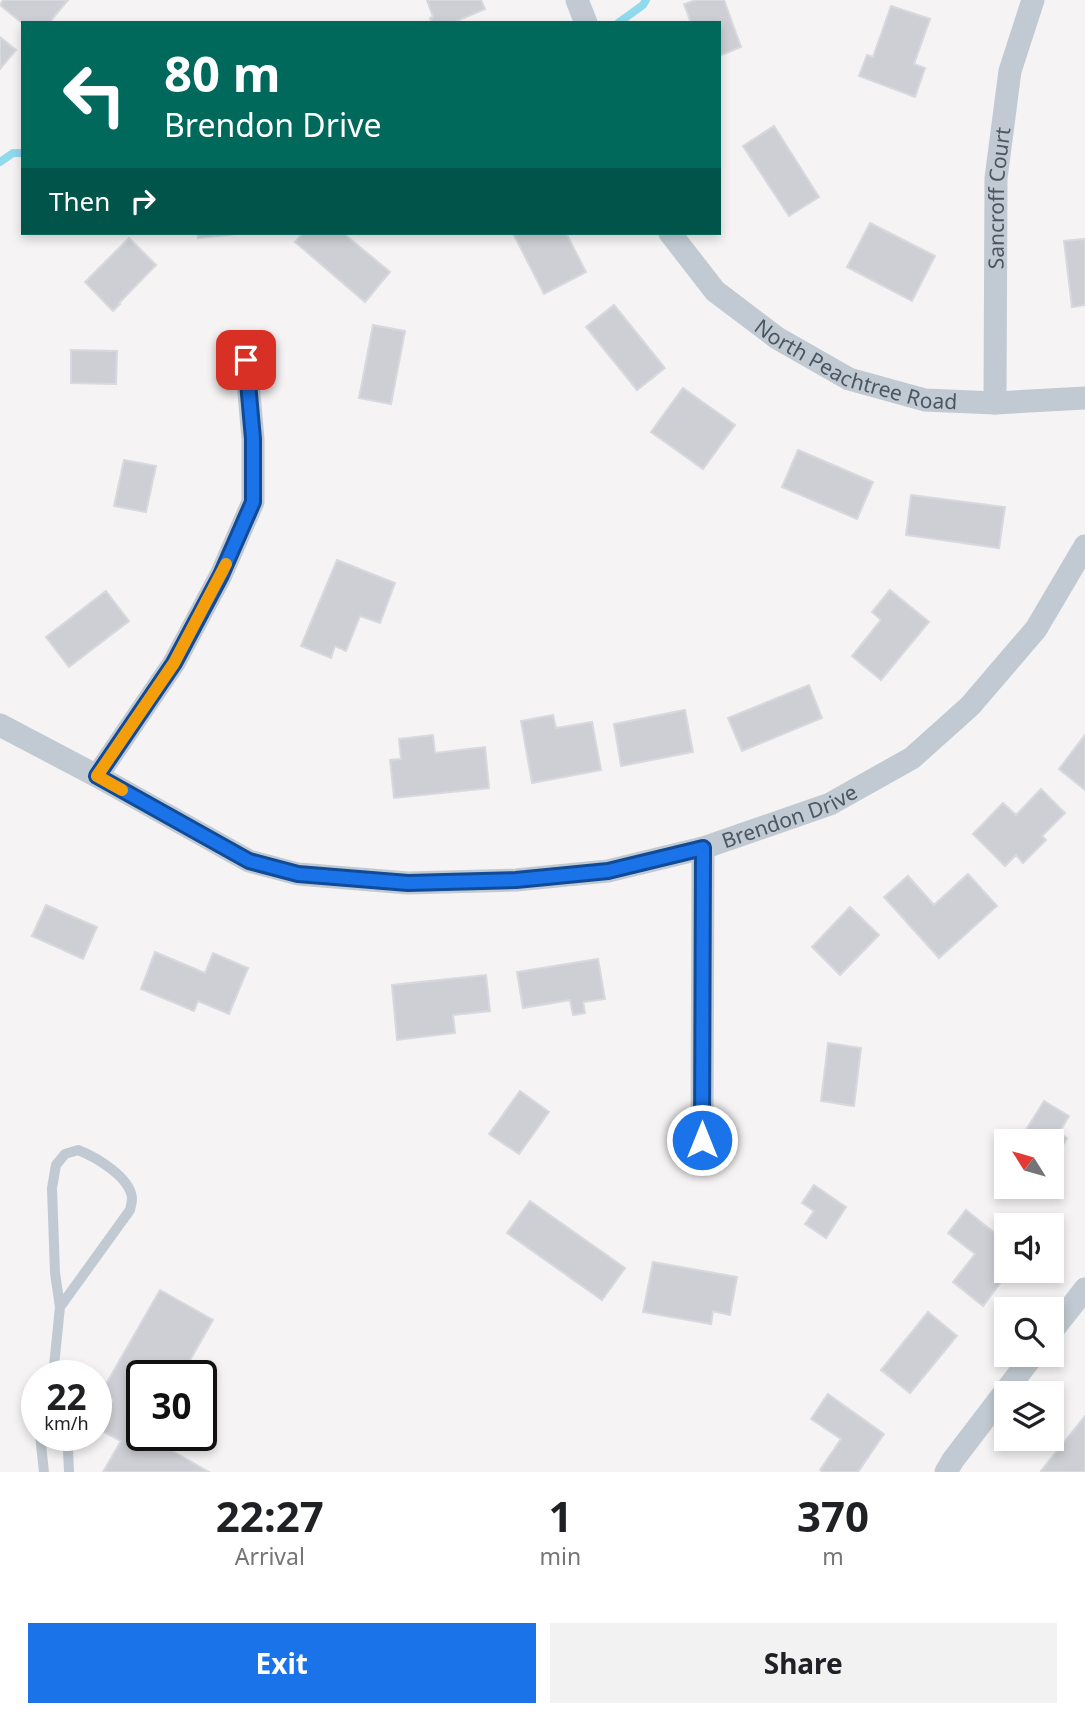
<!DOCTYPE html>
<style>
body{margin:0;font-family:"Noto Sans",sans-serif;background:#f2f2f2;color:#202124;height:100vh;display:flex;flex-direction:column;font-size:26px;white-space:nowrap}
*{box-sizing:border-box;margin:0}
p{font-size:23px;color:#757577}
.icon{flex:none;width:38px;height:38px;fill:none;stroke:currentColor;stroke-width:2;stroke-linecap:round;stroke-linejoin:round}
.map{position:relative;height:1472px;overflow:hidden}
.drawer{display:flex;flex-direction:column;background:#fff;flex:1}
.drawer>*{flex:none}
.banner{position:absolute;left:21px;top:21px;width:700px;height:214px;border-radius:0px;box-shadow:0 4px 10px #0003;background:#00695c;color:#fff;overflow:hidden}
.needle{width:46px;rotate:307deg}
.tools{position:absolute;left:994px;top:1129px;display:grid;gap:14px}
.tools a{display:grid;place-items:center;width:70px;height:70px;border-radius:0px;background:#fff;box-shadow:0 4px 10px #0003;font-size:35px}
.speed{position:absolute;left:21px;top:1360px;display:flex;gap:14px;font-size:35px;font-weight:700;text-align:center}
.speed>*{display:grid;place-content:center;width:91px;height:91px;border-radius:50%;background:#fff;box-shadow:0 4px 10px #0003;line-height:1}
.speed small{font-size:18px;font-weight:400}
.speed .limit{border:4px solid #111;border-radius:10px;background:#fff;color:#111}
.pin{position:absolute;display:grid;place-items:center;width:60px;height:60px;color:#fff;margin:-30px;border-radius:14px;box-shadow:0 4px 10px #0006}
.me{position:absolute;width:77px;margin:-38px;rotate:0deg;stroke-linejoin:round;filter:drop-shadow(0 0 5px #0008)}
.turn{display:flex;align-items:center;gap:24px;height:147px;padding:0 28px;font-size:32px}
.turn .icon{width:91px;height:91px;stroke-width:2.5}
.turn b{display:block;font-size:49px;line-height:60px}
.then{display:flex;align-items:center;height:66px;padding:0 28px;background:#0003;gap:14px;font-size:26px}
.eta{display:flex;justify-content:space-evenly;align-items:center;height:119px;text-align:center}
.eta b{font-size:42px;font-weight:700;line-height:49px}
.action{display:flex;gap:14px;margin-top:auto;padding:14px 28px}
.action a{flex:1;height:80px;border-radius:0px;background:#1a73e8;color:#fff;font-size:28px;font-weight:700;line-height:80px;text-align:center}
.action a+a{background:#f2f2f2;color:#202124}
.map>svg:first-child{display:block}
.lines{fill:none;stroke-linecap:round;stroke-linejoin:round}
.stream{stroke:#90daee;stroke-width:8}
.building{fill:#cdcfd5;stroke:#d7d9de;stroke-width:2}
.service{stroke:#c1cad2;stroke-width:10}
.minor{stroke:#c1cad2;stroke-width:23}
.route-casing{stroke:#114b97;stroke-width:18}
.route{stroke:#1a73e8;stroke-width:12}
.slow{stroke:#f59e0b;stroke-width:12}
.labels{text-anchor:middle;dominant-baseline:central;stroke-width:5;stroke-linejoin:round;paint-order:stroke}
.street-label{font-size:21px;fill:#4a5661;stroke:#fff}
</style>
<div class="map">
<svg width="1085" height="1472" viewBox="0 0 1085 1472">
<rect width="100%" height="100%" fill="#f5f3f3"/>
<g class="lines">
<!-- stream -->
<path class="stream" d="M618,23L643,5L646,0
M0,162L13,153H23"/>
</g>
<!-- building -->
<path class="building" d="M3,0H68L49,23H23V24L0,5Z
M427,0H481L485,9L452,23H432L430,18L433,17Z
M696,0H724L741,47L719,56V23H691L684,4Z
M891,6L930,19L914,64L925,68L915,97L859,76L867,55L873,57Z
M0,37L16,50L0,69Z
M774,126L819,197L789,216L743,146Z
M870,223L935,256L912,301L847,267Z
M198,233H246L198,238Z
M303,233H343L390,272L365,302L295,242Z
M513,233H566L586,272L544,294Z
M129,238L156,265L119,303L120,304L113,311L85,282Z
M1085,239V305L1072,307L1064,241Z
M614,305L665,368L637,390L586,327Z
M373,325L405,331L391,404L359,398Z
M71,350L117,351L116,384L71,383Z
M683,388L735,425L703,469L651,432Z
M798,450L873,482L857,519L782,487Z
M124,460L156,466L146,512L114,506Z
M911,495L1005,507L999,548L906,535Z
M337,560L395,583L380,623L360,616L346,651L335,646L331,658L301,646Z
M890,590L929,622L881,680L852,656L881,620L872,612Z
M106,591L129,621L69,667L46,637Z
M809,685L822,718L742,751L728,718Z
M685,710L693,752L621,766L614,724Z
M553,715L556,728L592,722L601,770L532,783L521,721Z
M433,735L435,753L485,747L489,788L394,798L390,760L401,759L399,739Z
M1085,735V790L1059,769Z
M1041,789L1065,813L1042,836L1046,840L1023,863L1016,855L1005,866L973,834L1003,803L1016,815Z
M968,874L997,906L939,958L884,897L908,876L934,905Z
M46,905L97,927L83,959L32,936Z
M850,907L879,935L840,975L812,947Z
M155,952L205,973L213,953L248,968L229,1014L198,1001L194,1011L141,989Z
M598,959L605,999L583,1002L585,1013L573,1015L570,1000L523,1008L517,972Z
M486,975L490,1011L453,1015L455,1033L397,1040L392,985Z
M828,1043L861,1048L854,1106L821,1101Z
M520,1091L549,1112L519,1154L489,1134Z
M1044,1101L1069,1116L1059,1133L1067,1138L1052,1164V1141H1019Z
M1006,1162V1181L998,1176Z
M814,1185L846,1207L826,1238L805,1224L814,1211L802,1203Z
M1015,1186H1038L1031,1196Z
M530,1201L625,1268L602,1300L507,1233Z
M966,1210L1006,1242V1255L1004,1258L1006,1260V1270H1010L983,1306L953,1282L975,1254L948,1233Z
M653,1262L737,1277L730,1315L713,1311L711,1324L643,1312Z
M160,1290L213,1320L181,1376H142V1435H168L162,1445L209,1472H103L121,1441L97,1428L113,1400L101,1393Z
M928,1312L957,1336L910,1393L881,1370Z
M828,1394L884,1434L858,1472H823L820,1470L841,1439L811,1419Z
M1085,1416V1472H1042L1041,1471Z"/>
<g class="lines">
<!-- service -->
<path class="service" d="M53,1376L60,1307L55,1273L52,1188L56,1165L65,1154L78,1150C96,1157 130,1177 132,1198C132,1202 131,1206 130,1210L60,1307
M40,1435L44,1472
M64,1435L68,1450L69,1472"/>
<!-- minor -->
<g class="minor">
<path d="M577,0L586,23"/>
<path id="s1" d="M670,233L715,291L777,338L849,379L925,400L995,403L1085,398"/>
<path id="s2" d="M995,403L996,178L1010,71L1033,0"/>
<path id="s3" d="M0,725L97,776L249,861L298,874L408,883L516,880L608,871L703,848L830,804L912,758L970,706L1036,629L1085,546"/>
<path d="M97,776L174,663L221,575L253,502V439L246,360"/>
<path d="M702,1140L703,848"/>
<path d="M1052,1331L1085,1289"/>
<path d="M946,1472L953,1460L1034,1354"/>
</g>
</g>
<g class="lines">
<defs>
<path id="route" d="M246,360L253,439V502L221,575L174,663L97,776L249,861L298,874L408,883L516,880L608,871L703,848L702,1140"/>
</defs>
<!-- route casing -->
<use href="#route" class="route-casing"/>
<!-- route -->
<use href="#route" class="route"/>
<!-- slow -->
<path class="slow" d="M122,790L97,776L174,663L226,564"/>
</g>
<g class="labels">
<!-- street labels -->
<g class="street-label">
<text stroke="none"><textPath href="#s2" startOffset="205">Sancroff Court</textPath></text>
<text stroke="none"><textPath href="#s1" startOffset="236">North Peachtree Road</textPath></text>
<text stroke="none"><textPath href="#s3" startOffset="835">Brendon Drive</textPath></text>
</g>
</g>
</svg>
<div class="tools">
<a><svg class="needle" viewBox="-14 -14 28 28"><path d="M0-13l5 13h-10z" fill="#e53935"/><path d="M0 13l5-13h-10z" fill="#757577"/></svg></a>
<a><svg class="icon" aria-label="sound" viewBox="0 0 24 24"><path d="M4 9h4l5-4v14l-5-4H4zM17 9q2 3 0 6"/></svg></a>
<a><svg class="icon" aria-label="search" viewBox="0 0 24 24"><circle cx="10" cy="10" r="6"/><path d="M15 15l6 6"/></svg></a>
<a><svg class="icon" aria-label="layers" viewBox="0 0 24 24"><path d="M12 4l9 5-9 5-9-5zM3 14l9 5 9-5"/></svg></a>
</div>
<div class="speed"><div>22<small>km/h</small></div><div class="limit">30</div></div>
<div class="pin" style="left:246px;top:360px;background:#d93025"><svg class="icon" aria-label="arrive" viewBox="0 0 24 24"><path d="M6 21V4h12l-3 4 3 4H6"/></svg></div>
<svg class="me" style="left:702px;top:1140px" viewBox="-20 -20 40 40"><circle r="17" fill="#1a73e8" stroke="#fff" stroke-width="3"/><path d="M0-11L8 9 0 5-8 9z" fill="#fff"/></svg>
<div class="banner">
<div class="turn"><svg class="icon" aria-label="left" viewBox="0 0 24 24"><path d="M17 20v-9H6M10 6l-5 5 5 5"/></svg><div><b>80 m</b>Brendon Drive</div></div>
<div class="then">Then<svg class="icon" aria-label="right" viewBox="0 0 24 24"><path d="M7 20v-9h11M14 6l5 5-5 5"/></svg></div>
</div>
</div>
<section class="drawer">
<div class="eta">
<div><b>22:27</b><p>Arrival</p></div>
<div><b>1</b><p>min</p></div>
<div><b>370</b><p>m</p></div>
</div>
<div class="action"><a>Exit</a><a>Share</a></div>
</section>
